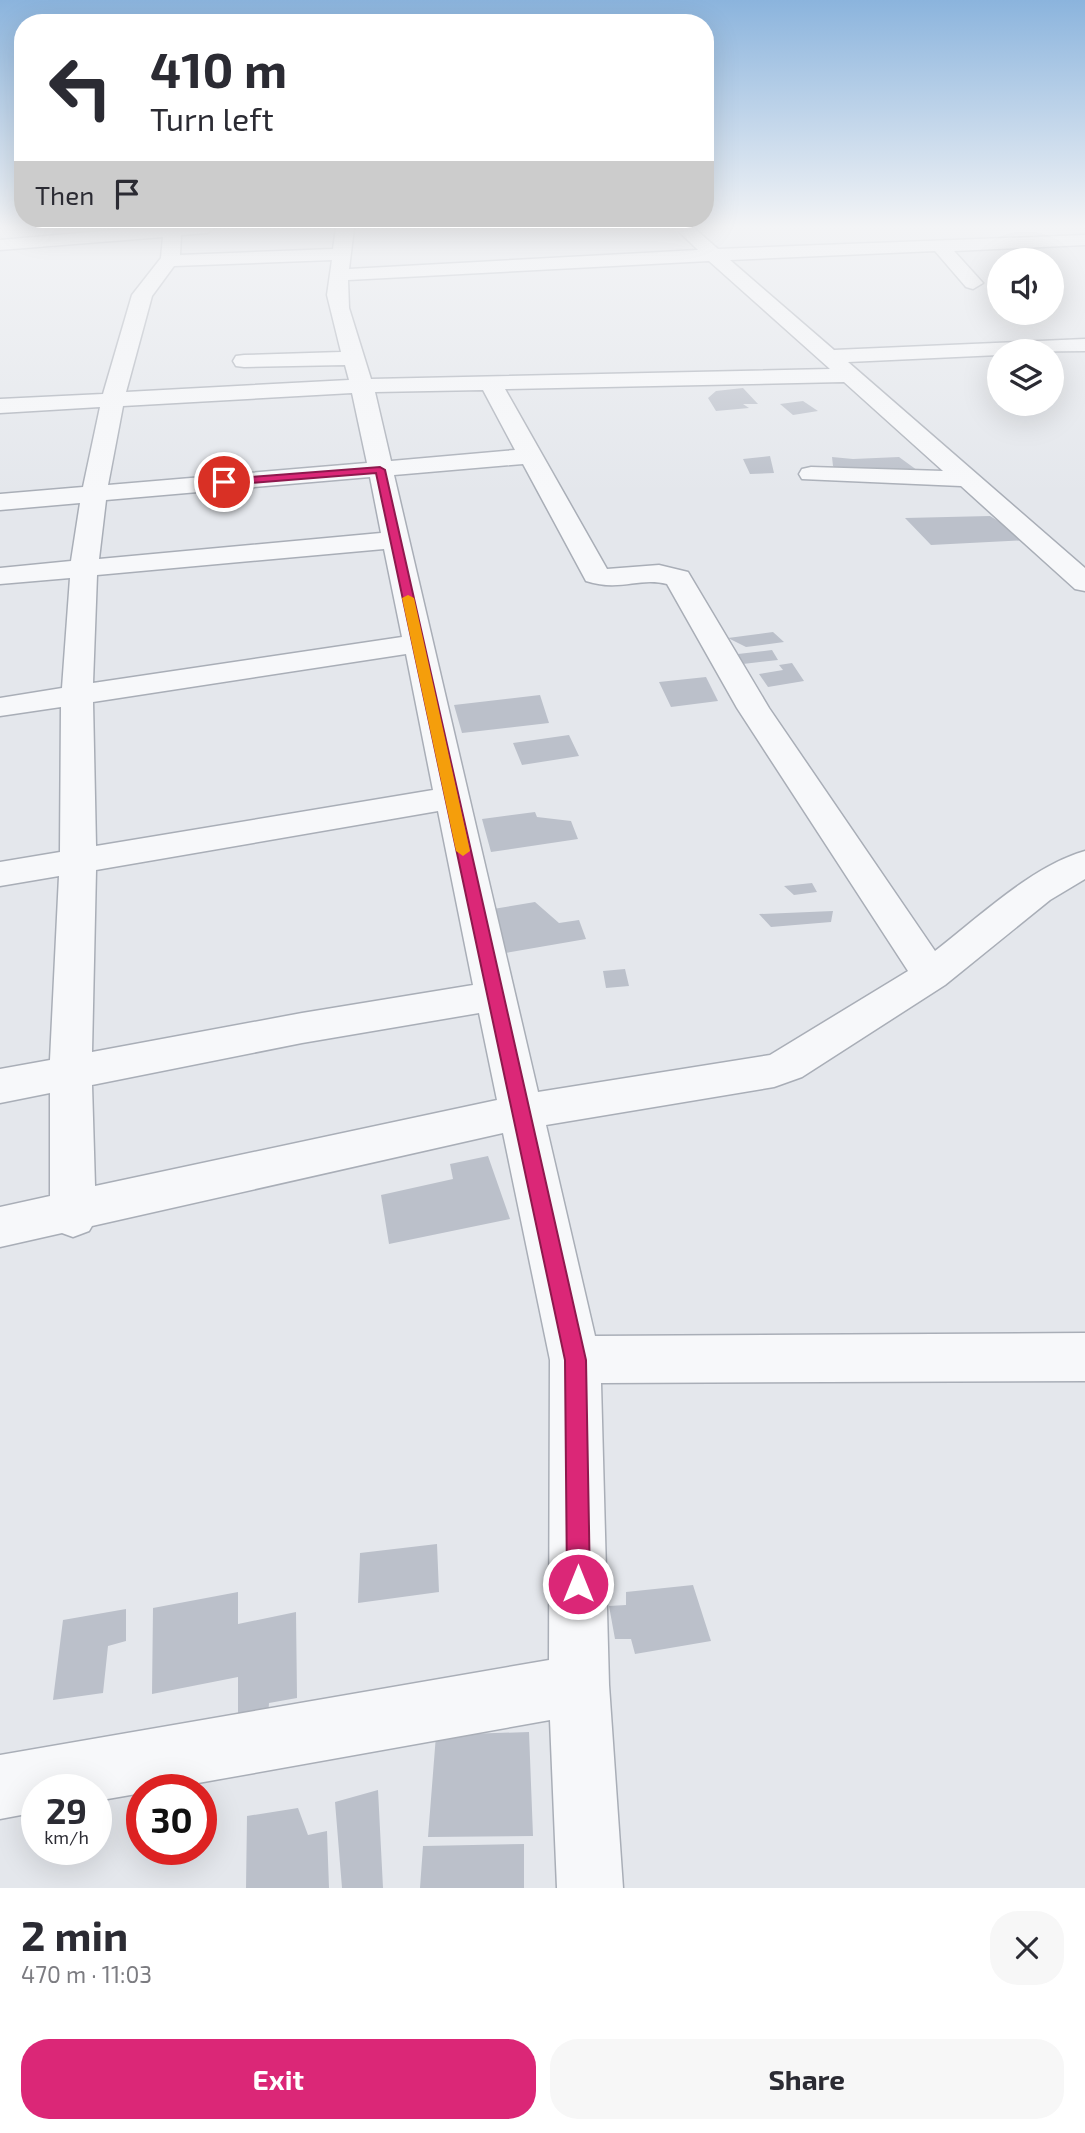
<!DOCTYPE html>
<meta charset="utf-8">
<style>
body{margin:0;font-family:"Exo 2",sans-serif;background:#f7f7f7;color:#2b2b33;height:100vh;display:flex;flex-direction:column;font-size:26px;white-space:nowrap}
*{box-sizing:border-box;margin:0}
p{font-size:23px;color:#7c7c81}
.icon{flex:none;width:38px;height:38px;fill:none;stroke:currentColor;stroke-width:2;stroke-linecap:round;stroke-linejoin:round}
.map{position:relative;height:1888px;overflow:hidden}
.side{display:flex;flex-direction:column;background:#fff;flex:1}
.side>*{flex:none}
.top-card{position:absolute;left:14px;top:14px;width:700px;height:214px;border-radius:28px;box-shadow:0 7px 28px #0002;background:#fff;color:#2b2b33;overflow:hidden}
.controls{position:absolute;left:987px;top:248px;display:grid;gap:14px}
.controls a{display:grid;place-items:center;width:77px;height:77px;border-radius:50%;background:#fff;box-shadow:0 7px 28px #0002;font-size:35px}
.speed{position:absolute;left:21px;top:1774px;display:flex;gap:14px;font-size:35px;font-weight:700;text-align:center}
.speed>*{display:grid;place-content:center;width:91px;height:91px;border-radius:50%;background:#fff;box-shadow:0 7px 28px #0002;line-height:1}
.speed small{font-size:18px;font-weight:400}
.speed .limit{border:10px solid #d22;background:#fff;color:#111}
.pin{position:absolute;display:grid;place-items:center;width:60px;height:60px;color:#fff;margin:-30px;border:4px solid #fff;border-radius:50%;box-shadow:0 2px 7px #0007}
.me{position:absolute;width:77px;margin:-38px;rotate:0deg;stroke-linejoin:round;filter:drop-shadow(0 0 5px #0008)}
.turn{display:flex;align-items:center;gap:24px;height:147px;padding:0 21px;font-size:32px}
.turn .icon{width:91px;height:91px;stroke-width:2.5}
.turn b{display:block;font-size:49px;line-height:60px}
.then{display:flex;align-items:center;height:66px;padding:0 21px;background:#0003;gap:14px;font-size:26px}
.round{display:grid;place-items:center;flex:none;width:74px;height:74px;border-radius:28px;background:#f7f7f7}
.headline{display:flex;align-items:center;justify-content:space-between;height:119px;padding:0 21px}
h1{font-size:42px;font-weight:700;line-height:52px}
.button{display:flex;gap:14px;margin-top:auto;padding:14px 21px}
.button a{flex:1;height:80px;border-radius:28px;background:#db2777;color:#fff;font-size:28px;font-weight:700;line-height:80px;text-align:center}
.button a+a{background:#f7f7f7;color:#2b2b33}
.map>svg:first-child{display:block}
.building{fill:#bbc0ca}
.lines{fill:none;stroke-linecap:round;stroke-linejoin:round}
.minor-casing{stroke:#a9aeb7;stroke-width:3}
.minor{fill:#f7f8fa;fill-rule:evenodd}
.route{fill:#db2777;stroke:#8e194d;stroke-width:2}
.slow{fill:#f59e0b}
</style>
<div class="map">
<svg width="1085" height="1888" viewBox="0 0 1085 1888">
<rect width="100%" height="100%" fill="#e4e7ec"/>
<!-- building -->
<path class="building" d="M743,388L758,404H743L749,408L716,411L708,398L716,391Z
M803,401L818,411L793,415L780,404Z
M770,456L774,473L750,474L743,459Z
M832,457L853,459L899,457L921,473L848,479L833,466Z
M990,516L1029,540L931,545L905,518Z
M773,632L784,642L746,647L728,638Z
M772,650L778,660L743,664L738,654Z
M792,663L804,681L768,687L759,674L783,670L779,665Z
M706,677L718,701L671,707L659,682Z
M540,695L549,723L462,733L454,705Z
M569,735L579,756L522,765L513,743Z
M535,812L537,817L571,821L578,839L491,852L482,819Z
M812,883L817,892L794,895L784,886Z
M535,902L559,923L579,920L586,939L500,954L487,910Z
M833,911L831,922L771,927L759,914Z
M625,969L629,986L606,988L603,971Z
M488,1156L510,1219L389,1244L381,1195L453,1179L450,1164Z
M437,1544L439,1592L358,1603L360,1553Z
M693,1585L711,1641L635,1654L631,1639H615L609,1606L626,1605V1592Z
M238,1592V1624L296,1612L297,1698L269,1703L268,1717L238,1720V1677L152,1694L153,1608Z
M126,1609V1641L108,1646L103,1693L53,1700L63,1620Z
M529,1732L533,1836L428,1837L436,1735Z
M378,1790L383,1888H342L335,1802Z
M298,1808L308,1835L327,1831L329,1888H246L247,1816Z
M524,1844V1888H420L423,1846Z"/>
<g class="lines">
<defs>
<path id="minor" d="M137,228H215L207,233L181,235L180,255L333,249L336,228H354L349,269L698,250L675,228H694L718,249L1085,235V245L954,251L983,283L973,289L966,287L935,251L730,260L834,350L1085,339V351L999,352V355L848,362L1085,568V591L1075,589L961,486L802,479L799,474L802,469L811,467L943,471L844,382L505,389L607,569L659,565L688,572L769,708L935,951C979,917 1032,866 1085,851V879L1050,900L945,985L802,1077L774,1087L546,1125L595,1336L1085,1333V1381L601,1383L609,1685L623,1888H557L550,1720L159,1790H142V1793L96,1801V1790H37V1812L0,1819V1755L549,1660L550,1360L503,1133L92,1226L89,1231L73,1237L62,1233L0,1247V1207L50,1196V1093L0,1103V1069L50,1060L59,876L0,886V862L60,852L61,707L0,716V698L62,688L70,578L0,584V568L71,561L80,503L0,510V494L83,487L100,407L0,413V399L103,394L132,295L161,258L163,237L0,250V240ZM332,260L327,295L341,352L244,355L236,356L233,361L236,366L244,367L345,365L349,380L126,392L152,296L174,266ZM709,261L830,369L371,379L349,308L348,280ZM483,390L515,450L391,461L375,392ZM352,393L367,463L108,485L123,406ZM523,464L586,581C620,592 639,577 667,584L737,708L908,971L770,1055L538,1092L394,475ZM370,477L381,533L99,559L106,500ZM384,549L402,637L93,683L97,575ZM406,654L433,790L96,846L93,702ZM438,811L473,985L302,1013L92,1052L96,870ZM479,1013L497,1100L95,1186L92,1085L302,1043Z"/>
</defs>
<!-- minor casing -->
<use href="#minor" class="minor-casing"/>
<!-- minor -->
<use href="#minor" class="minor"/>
</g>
<!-- sky -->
<linearGradient id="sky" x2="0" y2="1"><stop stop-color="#8bb4dd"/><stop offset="0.46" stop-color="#f3f4f6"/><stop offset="1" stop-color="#f3f4f6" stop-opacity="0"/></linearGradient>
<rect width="1085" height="493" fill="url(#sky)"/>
<!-- route -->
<path class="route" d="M380,467L385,470L586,1360L590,1584L587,1593L578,1596L570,1593L567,1584L565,1360L376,473L224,485L219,482L224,479Z"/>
<!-- slow -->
<path class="slow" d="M408,595L414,598L470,851L463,856L456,851L402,598Z"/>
</svg>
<div class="controls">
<a><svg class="icon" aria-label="sound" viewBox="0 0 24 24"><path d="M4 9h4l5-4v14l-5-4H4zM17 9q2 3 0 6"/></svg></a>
<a><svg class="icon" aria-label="layers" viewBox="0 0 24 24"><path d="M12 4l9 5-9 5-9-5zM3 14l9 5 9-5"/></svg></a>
</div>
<div class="speed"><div>29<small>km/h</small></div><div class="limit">30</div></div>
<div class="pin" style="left:224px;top:482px;background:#d93025"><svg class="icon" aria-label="arrive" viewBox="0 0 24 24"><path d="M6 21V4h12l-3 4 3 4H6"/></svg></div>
<svg class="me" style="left:578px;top:1584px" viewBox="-20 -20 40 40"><circle r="17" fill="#db2777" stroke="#fff" stroke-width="3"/><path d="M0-11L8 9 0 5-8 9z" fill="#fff"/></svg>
<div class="top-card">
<div class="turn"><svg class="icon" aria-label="left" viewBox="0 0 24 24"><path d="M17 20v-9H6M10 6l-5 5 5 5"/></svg><div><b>410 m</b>Turn left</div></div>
<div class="then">Then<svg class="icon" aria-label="arrive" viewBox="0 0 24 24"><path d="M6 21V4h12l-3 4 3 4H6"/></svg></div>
</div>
</div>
<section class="side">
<div class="headline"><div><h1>2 min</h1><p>470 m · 11:03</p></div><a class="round"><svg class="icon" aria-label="close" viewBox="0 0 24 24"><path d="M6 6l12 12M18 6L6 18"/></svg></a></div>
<div class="button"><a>Exit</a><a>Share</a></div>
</section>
